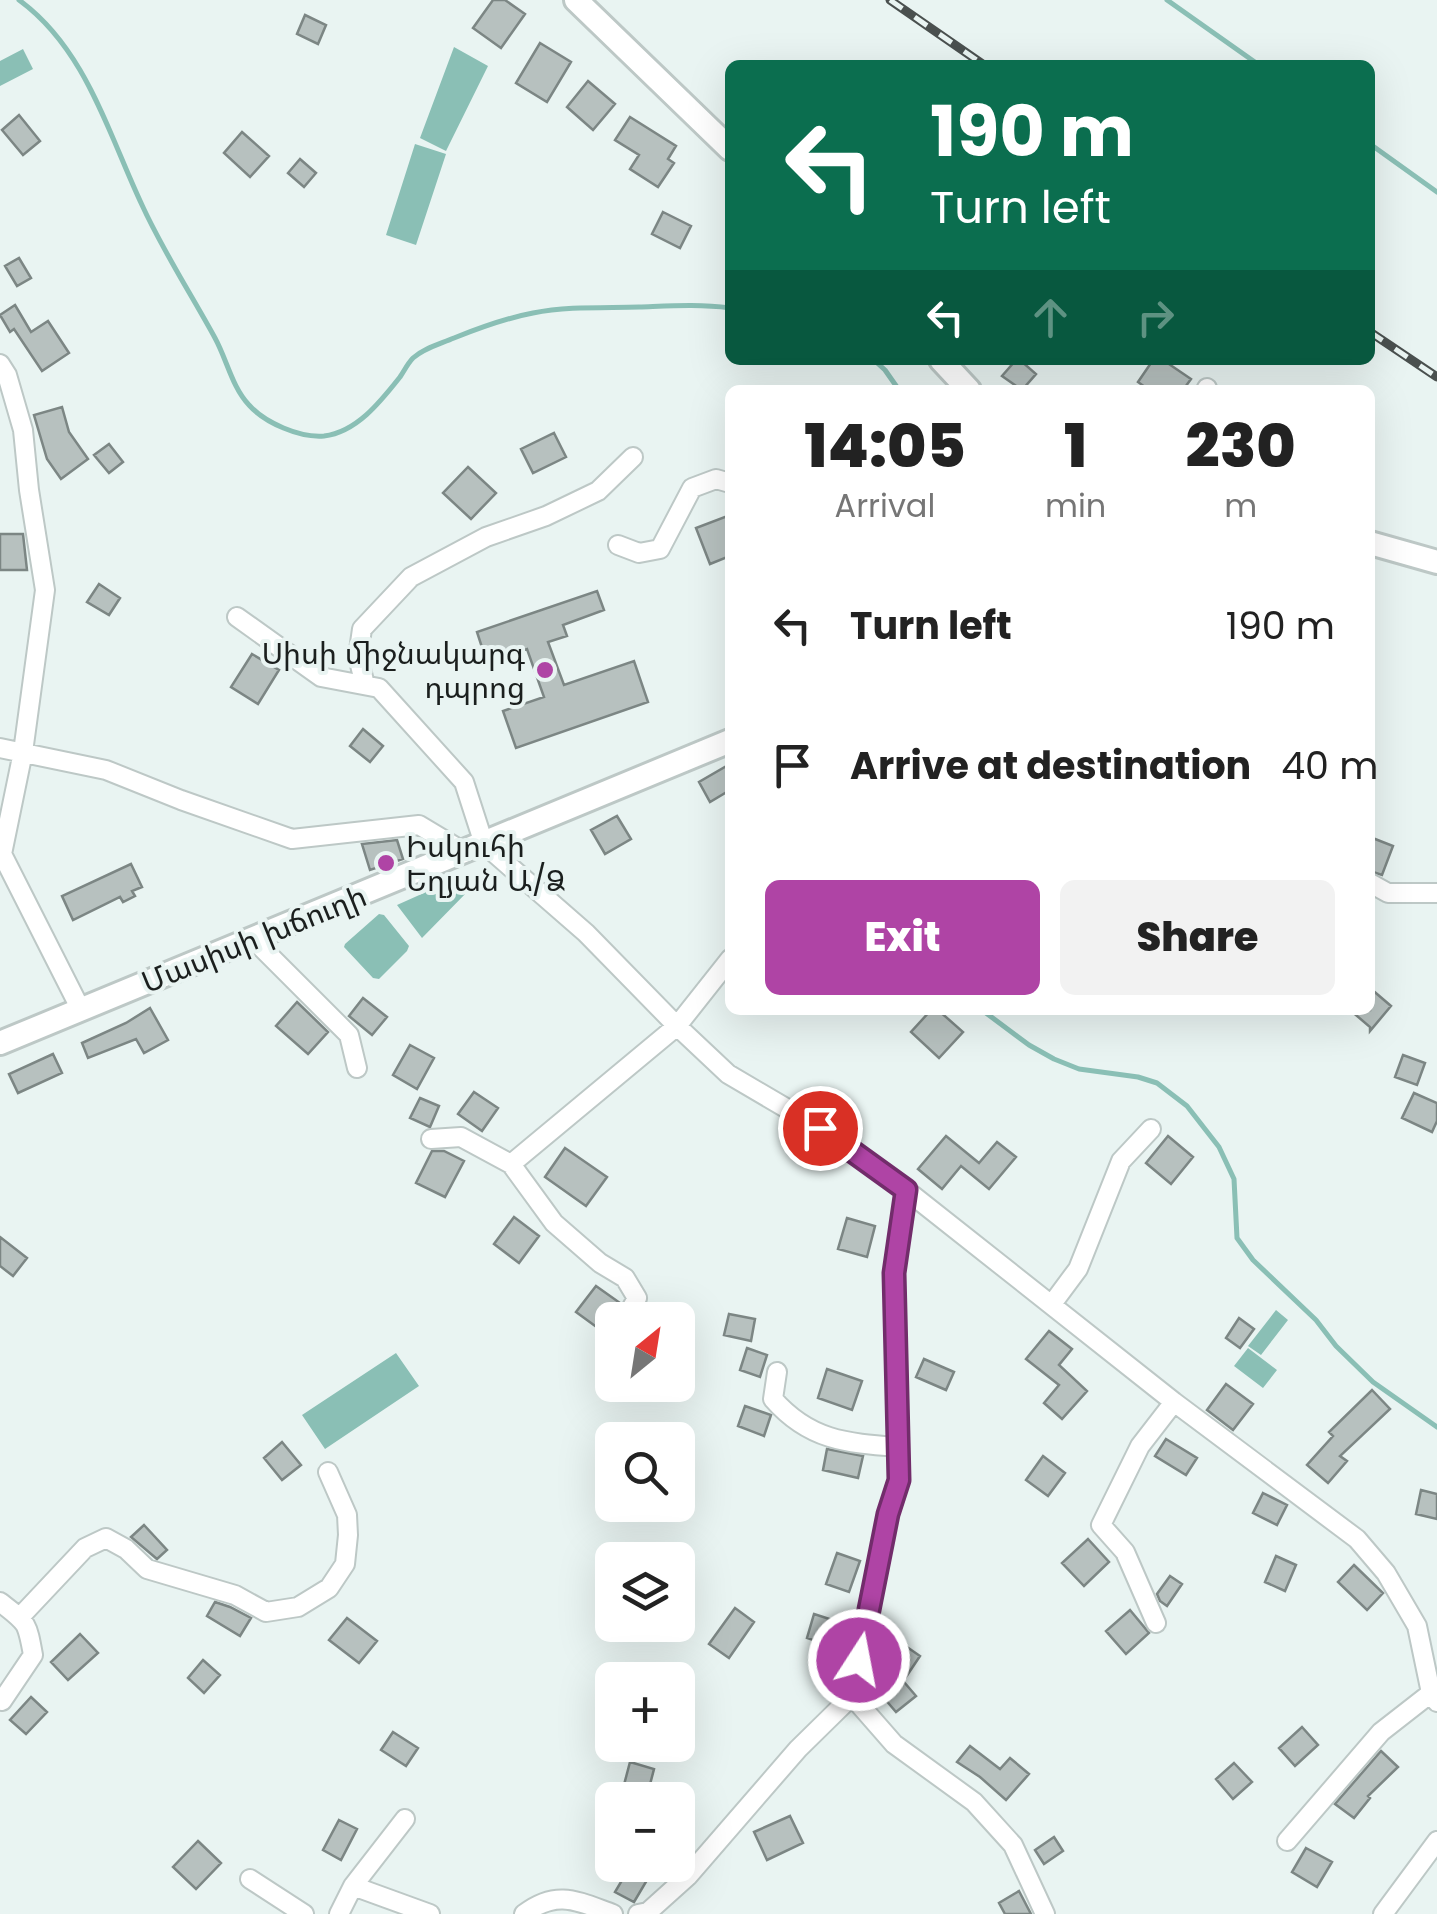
<!DOCTYPE html>
<meta charset="utf-8">
<style>
body{margin:0;font-family:Poppins,"Noto Sans Armenian",sans-serif;background:#f2f2f2;color:#222;height:100vh;display:flex;flex-direction:column;font-size:38px;white-space:nowrap}
*{box-sizing:border-box;margin:0}
p{font-size:32px;color:#767676}
.icon{flex:none;width:55px;height:55px;fill:none;stroke:currentColor;stroke-width:2;stroke-linecap:round;stroke-linejoin:round}
.map{position:relative;flex:1;overflow:hidden}
.sheet{position:absolute;left:725px;top:385px;width:650px;height:630px;display:flex;flex-direction:column;background:#fff;border-radius:15px;box-shadow:0 10px 40px #0002}
.sheet>*{flex:none}
.banner{position:absolute;left:725px;top:60px;width:650px;height:305px;border-radius:15px;box-shadow:0 10px 40px #0002;background:#0b6e4f;color:#fff;overflow:hidden}
.needle{width:65px;rotate:30deg}
.tools{position:absolute;left:595px;top:1302px;display:grid;gap:20px}
.tools a{display:grid;place-items:center;width:100px;height:100px;border-radius:15px;background:#fff;box-shadow:0 10px 40px #0002;font-size:50px}
.pin{position:absolute;display:grid;place-items:center;width:85px;height:85px;color:#fff;margin:-42px;border:5px solid #fff;border-radius:50%;box-shadow:0 2px 10px #0007}
.me{position:absolute;width:110px;margin:-55px;rotate:11deg;stroke-linejoin:round;filter:drop-shadow(0 0 8px #0008)}
.turn{display:flex;align-items:center;gap:35px;height:210px;padding:0 40px;font-size:45px}
.turn .icon{width:130px;height:130px;stroke-width:2.5}
.turn b{display:block;font-size:70px;line-height:85px}
.lanes{display:flex;align-items:center;height:95px;padding:0 40px;background:#0003;justify-content:center;gap:50px;direction:ltr}
.lanes .off{opacity:.35}
.eta{display:flex;justify-content:space-evenly;align-items:center;height:170px;text-align:center}
.eta b{font-size:60px;font-weight:800;line-height:70px}
.cta{display:flex;gap:20px;margin-top:auto;padding:20px 40px}
.cta a{flex:1;height:115px;border-radius:15px;background:#af44a5;color:#fff;font-size:40px;font-weight:800;line-height:115px;text-align:center}
.cta a+a{background:#f2f2f2;color:#222}
ul{padding:0;list-style:none}
li{display:flex;align-items:center;gap:30px;height:140px;padding:0 40px}
li div{flex:1}
li b{display:block;font-size:38px}
li em{font-style:normal}
.map>svg:first-child{display:block}
.water{fill:#8abfb5}
.lines{fill:none;stroke-linecap:round;stroke-linejoin:round}
.stream{stroke:#8abfb5;stroke-width:5}
.building{fill:#b7c1bf;stroke:#7c8684;stroke-width:2.5}
.minor-casing{stroke:#bdc8c6;stroke-width:22}
.major-casing{stroke:#bdc8c6;stroke-width:28}
.minor{stroke:#fff;stroke-width:18}
.major{stroke:#fff;stroke-width:22}
.rail-casing{stroke:#4a504f;stroke-width:9}
.rail{stroke:#e9f4f2;stroke-width:5;stroke-dasharray:15;stroke-linecap:butt}
.route-casing{stroke:#722c6b;stroke-width:25}
.route{stroke:#af44a5;stroke-width:18}
.poi-dot{fill:#af44a5;stroke:#e9f4f2;stroke-width:4}
.labels{text-anchor:middle;dominant-baseline:central;stroke-width:8;stroke-linejoin:round;paint-order:stroke}
.poi-label{font-size:30px;fill:#1b1f1e;stroke:#e9f4f2;text-anchor:end}
.street-label{font-size:30px;fill:#1b1f1e;stroke:#e9f4f2}
</style>
<div class="map">
<svg width="1437" height="1914" viewBox="0 0 1437 1914">
<rect width="100%" height="100%" fill="#e9f4f2"/>
<!-- water -->
<path class="water" d="M454,47L488,66L446,151L420,138Z
M23,49L33,69L0,86V61Z
M415,144L446,154L416,245L386,235Z
M464,875L470,881L472,887L422,938L397,905Z
M379,914L384,915L409,946L407,951L379,979L373,978L344,947L345,944Z
M1276,1310L1288,1320L1261,1355L1248,1346Z
M1248,1348L1277,1370L1263,1388L1234,1366Z
M396,1353L419,1386L325,1449L302,1415Z"/>
<g class="lines">
<!-- stream -->
<path class="stream" d="M19,0C86,49 108,133 142,205C163,251 191,294 215,338C227,360 232,387 249,405C265,423 300,438 324,436C357,432 381,401 400,377C404,371 408,363 413,358C424,348 440,344 454,338C479,328 506,318 533,313C568,306 604,308 639,307C670,306 699,304 730,308
M1167,0L1259,65
M1370,144L1437,192
M874,360L885,370L899,390
M982,1010L1029,1045L1054,1059L1079,1069L1138,1077L1157,1083L1187,1106L1219,1147L1234,1179L1237,1238L1253,1260L1316,1320L1336,1346L1373,1382L1437,1427"/>
</g>
<!-- building -->
<path class="building" d="M493,0H505L525,14L501,48L473,28Z
M305,15L326,25L318,44L297,34Z
M540,43L571,62L547,102L516,83Z
M588,81L615,104L593,130L567,107Z
M19,115L40,141L23,155L2,130Z
M630,117L676,146L668,159L674,163L658,187L630,169L639,155L615,140Z
M242,132L269,156L250,177L224,153Z
M300,159L316,173L304,187L288,173Z
M663,212L691,226L680,248L652,234Z
M19,258L31,278L17,286L5,266Z
M15,305L31,332L48,321L69,353L42,371L14,329L10,332L0,315Z
M1016,360H1020L1036,374L1022,390L1002,376Z
M1153,360H1163L1191,379L1183,390H1149L1138,382Z
M62,407L69,432L88,459L61,479L47,459L34,415Z
M554,433L566,457L533,473L521,449Z
M109,444L123,462L109,473L94,455Z
M468,467L496,493L471,519L443,493Z
M730,515V556L710,564L696,528Z
M0,534H23L27,570H0Z
M99,584L120,598L109,615L87,602Z
M597,591L604,610L563,625L567,636L548,642L564,685L634,661L648,702L516,748L503,711L544,697L527,649L487,663L477,632Z
M252,654L279,670L258,704L231,687Z
M363,729L383,746L370,762L350,746Z
M730,764V790L710,802L699,782Z
M617,816L631,839L605,854L591,830Z
M1370,837L1393,846L1382,875L1370,871Z
M397,840L403,859L370,870L362,844Z
M131,864L142,887L132,891L135,896L123,902L120,897L73,920L62,896Z
M1370,988L1391,1006L1370,1031V1027L1350,1010H1370Z
M363,998L387,1017L372,1035L349,1016Z
M297,1002L328,1032L308,1054L276,1026Z
M150,1008L168,1040L144,1053L136,1039L88,1058L82,1043L126,1023Z
M931,1010H938L963,1032L939,1058L911,1032Z
M410,1045L434,1058L417,1089L393,1075Z
M53,1054L62,1073L18,1093L9,1074Z
M1403,1055L1425,1063L1417,1085L1395,1077Z
M474,1092L498,1108L482,1131L458,1114Z
M1414,1093L1437,1103V1121L1432,1132L1402,1118Z
M420,1098L439,1106L430,1127L410,1118Z
M946,1136L979,1163L997,1142L1016,1157L989,1189L961,1166L942,1189L918,1169Z
M1168,1136L1193,1157L1171,1184L1146,1163Z
M565,1148L607,1177L586,1206L545,1177Z
M432,1151H444L464,1161L445,1197L416,1183Z
M514,1217L539,1236L519,1263L494,1244Z
M847,1218L875,1226L867,1257L838,1249Z
M0,1237L27,1258L13,1276L0,1266Z
M596,1286L620,1303L602,1331L576,1312Z
M729,1314L755,1319L751,1341L724,1335Z
M1239,1318L1254,1329L1240,1348L1226,1338Z
M1049,1331L1072,1349L1059,1365L1087,1391L1062,1419L1044,1403L1059,1385L1026,1359Z
M747,1348L767,1355L760,1377L740,1370Z
M924,1359L954,1372L946,1390L916,1377Z
M827,1369L862,1381L852,1410L818,1398Z
M1226,1384L1253,1404L1233,1430L1207,1410Z
M1372,1390L1390,1409L1340,1456L1347,1461L1328,1483L1307,1465L1333,1436L1329,1432Z
M745,1406L771,1415L764,1436L738,1426Z
M1166,1439L1197,1458L1186,1475L1155,1456Z
M282,1442L301,1465L282,1480L264,1458Z
M827,1449L863,1456L858,1478L823,1470Z
M1043,1456L1065,1473L1048,1496L1026,1480Z
M1421,1490L1437,1494V1519L1416,1514Z
M1263,1493L1287,1505L1277,1525L1253,1513Z
M144,1525L167,1550L157,1559L131,1537Z
M1088,1539L1109,1562L1084,1586L1062,1563Z
M837,1553L860,1561L849,1592L826,1584Z
M1276,1556L1296,1565L1285,1591L1265,1582Z
M1354,1565L1383,1593L1367,1610L1338,1582Z
M1170,1576L1182,1584L1167,1606L1160,1601L1157,1594Z
M215,1602L230,1607L251,1618L240,1636L207,1616Z
M735,1608L754,1622L729,1658L709,1644Z
M1130,1610L1149,1633L1126,1654L1106,1631Z
M814,1614L842,1623L834,1647L807,1638Z
M347,1618L377,1641L359,1663L329,1640Z
M80,1634L98,1653L68,1680L51,1662Z
M894,1638L920,1656L906,1677L880,1660Z
M203,1660L220,1675L204,1693L188,1678Z
M904,1682L916,1696L896,1712L884,1698Z
M31,1697L47,1712L26,1734L10,1720Z
M1302,1727L1318,1745L1295,1766L1279,1748Z
M393,1732L418,1748L406,1766L381,1750Z
M970,1746L1000,1769L1010,1758L1029,1774L1006,1800L980,1777L957,1762Z
M1381,1751L1398,1767L1368,1796L1370,1798L1354,1818L1335,1804Z
M630,1762L654,1769L646,1800H620Z
M1234,1763L1252,1782L1233,1799L1216,1779Z
M790,1816L803,1843L767,1860L754,1832Z
M339,1820L357,1829L341,1860L323,1850Z
M1054,1837L1063,1851L1044,1864L1035,1850Z
M198,1841L221,1863L196,1889L173,1867Z
M1306,1848L1332,1862L1317,1887L1292,1872Z
M631,1865H644L653,1870L634,1902L615,1892Z
M1019,1891L1031,1914H1005L999,1903Z"/>
<g class="lines">
<defs>
<path id="minor" d="M0,364L7,375L23,430L29,490L45,590L23,752L2,854L81,1010
M1206,390L1207,388
M618,545L639,553L660,549L692,488L716,479L730,483
M237,617L321,677L379,688L464,782L484,844L586,933L677,1026L728,1074L820,1128L906,1190L1174,1402L1357,1539L1386,1573L1417,1626L1431,1693L1437,1702
M365,685L358,657L362,629L411,577L486,537L546,516L598,491L633,457
M0,748L106,770L181,800L292,839L419,825L464,852
M1370,883L1388,893H1437
M253,939L349,1035L357,1068
M431,1139L461,1137L511,1164
M1052,1304L1078,1269L1121,1161L1151,1129
M625,1320L637,1298L625,1278L600,1263L554,1223L511,1164L677,1026L730,959
M777,1372L773,1399C809,1440 845,1443 898,1447
M0,1602C27,1623 27,1621 33,1655L2,1701
M20,1617L85,1548L106,1538L126,1549L147,1569L235,1595L266,1612L298,1607L329,1588L345,1564L348,1535L347,1515L328,1472
M1156,1623L1125,1552L1101,1525L1140,1446L1174,1402
M852,1696L894,1744L974,1802L1013,1845L1045,1914
M1287,1841L1381,1732L1431,1693
M250,1879L304,1914
M353,1886L430,1914
M339,1914L353,1886L405,1819
M524,1914C557,1889 577,1901 613,1914
M638,1914L648,1912L688,1876L798,1749L852,1696L888,1514L899,1480L894,1273L906,1190
M1383,1914L1437,1841"/>
<path id="major" d="M576,0L730,149
M941,360L969,390
M1370,543L1437,562
M0,1043L730,741"/>
</defs>
<!-- minor casing -->
<use href="#minor" class="minor-casing"/>
<!-- major casing -->
<use href="#major" class="major-casing"/>
<!-- minor -->
<use href="#minor" class="minor"/>
<!-- major -->
<use href="#major" class="major"/>
<defs>
<path id="rail" d="M890,0L984,65
M1370,332L1437,377"/>
</defs>
<!-- rail casing -->
<use href="#rail" class="rail-casing"/>
<!-- rail -->
<use href="#rail" class="rail"/>
</g>
<g class="lines">
<defs>
<path id="route" d="M820,1128L906,1190L894,1273L899,1480L888,1514L859,1660"/>
</defs>
<!-- route casing -->
<use href="#route" class="route-casing"/>
<!-- route -->
<use href="#route" class="route"/>
</g>
<!-- markers -->
<g class="poi-dot">
<circle cx="545" cy="670" r="10"/>
<circle cx="386" cy="863" r="10"/>
</g>
<g class="labels">
<!-- poi labels -->
<g class="poi-label">
<text x="525" y="653">Սիսի միջնակարգ<tspan x="525" dy="34">դպրոց</tspan></text>
<text x="406" y="846" text-anchor="start">Իսկուհի<tspan x="406" dy="34">Եղյան Ա/Ձ</tspan></text>
</g>
<!-- street labels -->
<g class="street-label">
<text transform="translate(254 939) rotate(-22)">Մասիսի խճուղի</text>
</g>
</g>
</svg>
<div class="tools">
<a><svg class="needle" viewBox="-14 -14 28 28"><path d="M0-13l5 13h-10z" fill="#e53935"/><path d="M0 13l5-13h-10z" fill="#767676"/></svg></a>
<a><svg class="icon" aria-label="search" viewBox="0 0 24 24"><circle cx="10" cy="10" r="6"/><path d="M15 15l6 6"/></svg></a>
<a><svg class="icon" aria-label="layers" viewBox="0 0 24 24"><path d="M12 4l9 5-9 5-9-5zM3 14l9 5 9-5"/></svg></a>
<a>+</a>
<a>−</a>
</div>
<div class="pin" style="left:820px;top:1128px;background:#d93025"><svg class="icon" aria-label="arrive" viewBox="0 0 24 24"><path d="M6 21V4h12l-3 4 3 4H6"/></svg></div>
<svg class="me" style="left:859px;top:1660px" viewBox="-20 -20 40 40"><circle r="17" fill="#af44a5" stroke="#fff" stroke-width="3"/><path d="M0-11L8 9 0 5-8 9z" fill="#fff"/></svg>
<div class="banner">
<div class="turn"><svg class="icon" aria-label="left" viewBox="0 0 24 24"><path d="M17 20v-9H6M10 6l-5 5 5 5"/></svg><div><b>190 m</b>Turn left</div></div>
<div class="lanes"><svg class="icon" aria-label="left" viewBox="0 0 24 24"><path d="M17 20v-9H6M10 6l-5 5 5 5"/></svg><svg class="icon off" aria-label="ahead" viewBox="0 0 24 24"><path d="M12 20V5M6 11l6-6 6 6"/></svg><svg class="icon off" aria-label="right" viewBox="0 0 24 24"><path d="M7 20v-9h11M14 6l5 5-5 5"/></svg></div>
</div>
<section class="sheet">
<div class="eta">
<div><b>14:05</b><p>Arrival</p></div>
<div><b>1</b><p>min</p></div>
<div><b>230</b><p>m</p></div>
</div>
<ul>
<li><svg class="icon" aria-label="left" viewBox="0 0 24 24"><path d="M17 20v-9H6M10 6l-5 5 5 5"/></svg><div><b>Turn left</b></div><em>190 m</em></li>
<li><svg class="icon" aria-label="arrive" viewBox="0 0 24 24"><path d="M6 21V4h12l-3 4 3 4H6"/></svg><div><b>Arrive at destination</b></div><em>40 m</em></li>
</ul>
<div class="cta"><a>Exit</a><a>Share</a></div>
</section>
</div>
